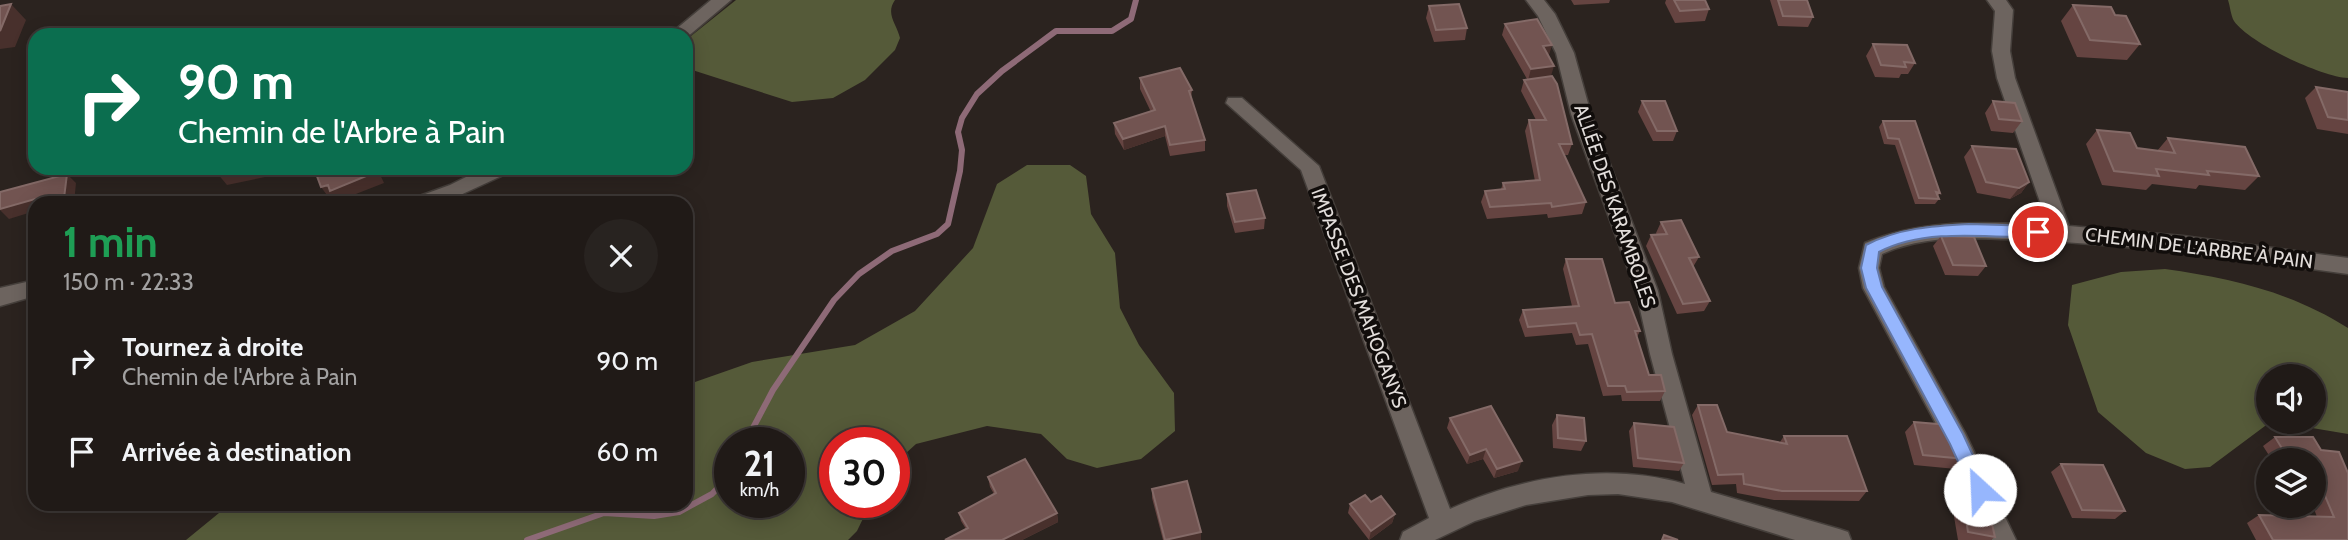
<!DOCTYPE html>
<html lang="fr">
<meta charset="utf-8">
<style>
body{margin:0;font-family:Cabin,sans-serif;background:#282320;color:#f1f3f6;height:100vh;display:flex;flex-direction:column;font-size:26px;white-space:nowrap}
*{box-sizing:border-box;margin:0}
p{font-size:23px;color:#a2a1a1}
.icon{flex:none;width:38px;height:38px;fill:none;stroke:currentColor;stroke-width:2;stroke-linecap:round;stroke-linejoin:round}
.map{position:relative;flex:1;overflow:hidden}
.panel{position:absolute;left:28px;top:196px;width:665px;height:315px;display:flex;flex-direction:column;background:#201a17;border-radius:21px;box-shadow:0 4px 18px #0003,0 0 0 2px #3d3836}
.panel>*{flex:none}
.banner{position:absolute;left:28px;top:28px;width:665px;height:147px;border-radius:21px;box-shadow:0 4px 18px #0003,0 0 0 2px #3d3836;background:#0b6e4f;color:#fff;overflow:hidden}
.controls{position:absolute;left:2256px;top:364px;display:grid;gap:14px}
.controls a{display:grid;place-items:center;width:70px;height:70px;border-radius:50%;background:#201a17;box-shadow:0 4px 18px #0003,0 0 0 2px #3d3836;font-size:35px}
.speed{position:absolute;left:714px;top:427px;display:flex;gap:14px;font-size:35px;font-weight:700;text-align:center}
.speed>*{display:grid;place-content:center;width:91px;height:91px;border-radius:50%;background:#201a17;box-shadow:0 4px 18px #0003,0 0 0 2px #3d3836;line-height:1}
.speed small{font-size:18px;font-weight:400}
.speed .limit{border:10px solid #d22;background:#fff;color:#111}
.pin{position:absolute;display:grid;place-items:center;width:60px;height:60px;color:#fff;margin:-30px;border:4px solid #fff;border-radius:50%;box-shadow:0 2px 7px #0007}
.me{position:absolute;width:77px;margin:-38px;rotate:335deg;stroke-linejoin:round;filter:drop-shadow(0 0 5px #0008)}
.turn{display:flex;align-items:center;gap:24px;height:147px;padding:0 35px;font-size:32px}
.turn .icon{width:91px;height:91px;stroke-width:2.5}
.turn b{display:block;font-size:49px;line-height:60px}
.round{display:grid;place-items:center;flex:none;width:74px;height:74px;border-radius:37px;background:#282320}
.head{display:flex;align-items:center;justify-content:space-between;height:119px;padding:0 35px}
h1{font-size:42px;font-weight:700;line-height:52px;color:#1e9e55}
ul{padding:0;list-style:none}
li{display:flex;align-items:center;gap:21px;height:91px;padding:0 35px}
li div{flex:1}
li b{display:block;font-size:26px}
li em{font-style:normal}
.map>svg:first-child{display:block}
.forest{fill:#555a39;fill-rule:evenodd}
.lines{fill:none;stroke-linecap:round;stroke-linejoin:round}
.stream{stroke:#8e6a77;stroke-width:6}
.minor-casing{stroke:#453f3b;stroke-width:3}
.minor{fill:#6d645f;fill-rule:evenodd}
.wall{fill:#654441}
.shaded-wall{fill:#48302c}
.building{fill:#725451;stroke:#846a67;stroke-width:2}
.route{fill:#96b6fd;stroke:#6276a4;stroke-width:2}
.labels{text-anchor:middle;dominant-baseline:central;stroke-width:7;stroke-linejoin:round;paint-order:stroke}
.street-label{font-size:19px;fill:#e3dedb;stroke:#110d0b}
</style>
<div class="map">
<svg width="2348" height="540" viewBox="0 0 2348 540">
<rect width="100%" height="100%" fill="#2b231f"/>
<!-- forest -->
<path class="forest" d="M736,0H895C885,14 897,24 900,38L895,50L865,80L833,98L792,102L686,68V40Z
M2228,0H2348V78C2322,77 2249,43 2234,21C2231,16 2230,6 2228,0Z
M1027,165H1070L1086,176L1091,214L1115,253L1120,308L1139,345L1174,393L1175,431L1141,459L1097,468L1067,459L1041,434L987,426L916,444L894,464V443H835V502H871L857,531L848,540H186L230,504H686V389L695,382L752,362L855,345L915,311L973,248L997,184ZM730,443H789V502H730Z
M2165,269C2230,278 2292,292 2348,328V434L2300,426H2265L2210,467L2185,469L2146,453L2098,412L2068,325L2072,285L2121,272ZM2314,376V422H2268V376Z"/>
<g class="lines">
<!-- stream -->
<path class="stream" d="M745,443L773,390L834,300L859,274L892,251L937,234L948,224L960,171L962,150L958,132L962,118L977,94L1002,71L1056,31H1112L1131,19L1136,0
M527,540L604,513L654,516L679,512L712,494L730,475"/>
<defs>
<path id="minor" d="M711,0H731L686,38V35H669Z
M1526,0H1544L1555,14L1574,53L1591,114L1658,291L1672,354L1711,492L1839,529L1848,532L1851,540H1795L1672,502L1618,494L1588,495L1526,505L1475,521L1435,540H1400L1403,532L1429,518L1301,170L1226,103L1228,98H1242L1319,166L1450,509C1523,476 1608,462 1685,484L1650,354L1636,291L1571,114L1556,53L1538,16Z
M1987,0H2006L2013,10L2010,51L2015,78L2069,226L2183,236L2348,258V274C2242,259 2136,245 2029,240C1980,238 1928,233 1882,254L1879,268L1884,287L1965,433L2016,540H1992L1948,446L1863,288L1859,268L1865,243C1924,218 1985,223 2048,225L1997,78L1992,51L1995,11Z
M484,168H511L508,173L443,203H411L414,198L450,185Z
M35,280V296L0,306V288Z"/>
</defs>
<!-- minor casing -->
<use href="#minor" class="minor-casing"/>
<!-- minor -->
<use href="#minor" class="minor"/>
</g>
<!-- wall -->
<path class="wall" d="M1571,0H1610L1609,3L1574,5Z
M1666,0H1674L1709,9L1705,21L1675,23L1665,3Z
M1770,0H1807L1813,17L1808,27L1778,26Z
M2073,5L2115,15L2140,44L2127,60L2077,57L2061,21Z
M1429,6L1467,28L1465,40L1434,42L1426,18Z
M1505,24L1552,45L1548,55L1551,76L1572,144L1568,155H1564L1586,202L1582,214L1548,218L1547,214L1487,219L1481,202L1485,191L1501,189L1503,183L1535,181L1525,131L1529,120H1536L1521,91L1524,80L1527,79L1502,35Z
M1873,44L1915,63L1908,74H1901L1899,78L1875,77L1866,56Z
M1140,78L1192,90L1191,98L1205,140V151L1170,156L1165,136L1124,150L1115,134L1114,123L1151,112L1140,89Z
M2316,87L2348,92V134L2317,129L2305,98Z
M1642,101L1677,131L1673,141H1653L1638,112Z
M1993,101L2022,121L2013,133L1991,131L1985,113Z
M1883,121H1915L1940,193L1938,196L1939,199L1935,204H1915L1895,145L1884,144L1879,127Z
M2097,130L2137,148L2157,151L2168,138L2259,176L2245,190L2199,185L2196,189L2152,184L2146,190L2102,185L2086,144Z
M1972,146L2029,182L2021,193L2010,199L1977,193L1964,157Z
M1227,194L1265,218L1264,229L1235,233L1227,206Z
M1661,222L1699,257L1693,267L1710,301L1704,311L1677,314L1646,246L1651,235H1657L1656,233Z
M1941,236L1986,266L1978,276L1945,275L1933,246Z
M1566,259L1615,303L1640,331L1637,337L1649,375L1665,391L1660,401H1622L1621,395L1603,396L1588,344L1576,345L1572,333L1525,337L1519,320L1523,310L1572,306L1563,269Z
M1698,405L1727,432L1780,442L1784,436L1867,491L1859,501L1774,500L1737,493L1736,484L1712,485L1692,415Z
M1557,415L1586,441L1581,451L1553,448L1552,425Z
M1450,418L1518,471L1494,478L1483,459L1467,464L1447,428Z
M1914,422L1966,459L1956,469L1914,465L1905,432Z
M1634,423L1684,463L1679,471L1633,467L1629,431Z
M2275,437H2313L2348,540H2256L2247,523L2259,515L2317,517L2313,506L2314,460H2272L2263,446Z
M2061,464L2125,511L2115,519L2072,518L2051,472Z
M988,477L1057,513L1058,522L1022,540H945L966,529L961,521L959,513L994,494L990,487Z
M1152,489L1201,540H1163L1152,498Z
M1961,489L1995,537L1991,540H1958L1951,499Z
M1371,502L1395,514L1392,523L1369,540L1348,513L1350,504Z"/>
<!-- shaded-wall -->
<path class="shaded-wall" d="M11,4L26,20L15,47L0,49V31Z
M1552,45L1549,55L1539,56L1543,46Z
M1554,66L1551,76L1528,80L1531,69Z
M1165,126V136L1124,150L1123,139Z
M243,168H271L270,176L227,185L217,173Z
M374,168H377L384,183L338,201L334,196L329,198L321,187Z
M67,174L76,183L74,203H35V211L9,219L0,210V209L42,197Z
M2029,182L2021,193L2010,199L2019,188Z
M1486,449L1483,459L1467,464L1470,455Z
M1522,461L1518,471L1494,478L1497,469Z
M1057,513L1058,522L1022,540H1002Z
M1395,514L1392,523L1369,540L1371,531Z
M1201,532V540H1165Z"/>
<!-- building -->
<path class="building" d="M1674,0H1705L1709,9L1680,11Z
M1778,0H1807L1813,17L1783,16Z
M11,4L0,31V6Z
M1459,4L1467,28L1436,30L1429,6Z
M2073,5L2111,7L2115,15L2126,16L2140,44L2090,40Z
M1537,19L1552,45L1543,46L1554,66L1531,69L1505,24Z
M1873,44L1907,45L1915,63L1904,62L1906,67L1881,65Z
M1180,68L1192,90L1189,91L1205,140L1170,145L1165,126L1123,139L1114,123L1155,110L1140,78Z
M1552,76L1557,84L1572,144H1559L1586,202L1552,207L1551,203L1490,207L1485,191L1505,189L1503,183L1540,180L1529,120H1546L1524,80Z
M2316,87L2348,92V120L2328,117Z
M1642,101H1665L1677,131H1657Z
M1993,101L2015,103L2022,121L1999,119Z
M1883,121H1915L1940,193L1936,192L1939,199L1919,198L1899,139L1888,138Z
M2097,130L2130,133L2137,148L2175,153L2168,138L2245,147L2259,176L2207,171L2209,175L2156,169L2159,176L2114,171Z
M1972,146L2016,149L2029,182L2019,188L1986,182Z
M218,168H243L217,173Z
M314,168H374L376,172L330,191L328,185L321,187Z
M67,174L64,198L48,203H42V197L0,209V192Z
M1256,190L1265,218L1235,222L1227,194Z
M1681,220L1699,257L1689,258L1710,301L1683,304L1651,235L1667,234L1661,222Z
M1941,236L1974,237L1986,266L1953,265Z
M1566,259H1602L1615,303L1629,302L1640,331H1635L1649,375H1661L1665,391L1627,392L1625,386H1608L1592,334L1580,335L1576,323L1528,327L1523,310L1579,306Z
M1698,405H1717L1727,432L1787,444L1784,436H1847L1867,491H1782L1744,484L1743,474L1718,475Z
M1491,406L1522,461L1497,469L1486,449L1470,455L1450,418Z
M1557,415L1584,418L1586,441L1558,438Z
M1914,422L1949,425L1966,459L1923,455Z
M1634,423L1674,427L1684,463L1638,458Z
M2275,437H2313L2321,450L2339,452L2348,473V540H2273L2259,515L2334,517L2314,470V460H2289Z
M1025,459L1057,513L1002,540H945L968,528L959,513L996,493L988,477Z
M2061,464L2103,465L2125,511L2082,510Z
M1187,481L1201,532L1165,540L1152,489Z
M1961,489L1982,493L1988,507L1995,537L1968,532Z
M1365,495L1371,502L1381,496L1395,514L1371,531L1350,504Z
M1664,535L1678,540H1662Z"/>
<!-- route -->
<path class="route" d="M1969,224L2038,226L2046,232L2038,238C1987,237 1925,228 1879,252L1877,268L1882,287L1963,434L1989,490L1987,496L1980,498L1974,496L1950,444L1866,288L1861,268L1866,245C1899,228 1932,226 1969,224Z"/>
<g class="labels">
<!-- street labels -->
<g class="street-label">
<text transform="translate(1615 206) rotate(71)">ALLÉE DES KARAMBOLES</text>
<text transform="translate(2199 248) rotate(7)">CHEMIN DE L'ARBRE À PAIN</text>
<text transform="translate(1359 298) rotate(69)">IMPASSE DES MAHOGANYS</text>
</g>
</g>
</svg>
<div class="controls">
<a><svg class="icon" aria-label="sound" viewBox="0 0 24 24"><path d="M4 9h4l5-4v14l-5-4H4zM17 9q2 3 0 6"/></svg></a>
<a><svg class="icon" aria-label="layers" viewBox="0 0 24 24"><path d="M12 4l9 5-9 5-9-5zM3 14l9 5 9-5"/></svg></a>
</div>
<div class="speed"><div>21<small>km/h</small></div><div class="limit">30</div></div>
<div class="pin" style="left:2038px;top:232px;background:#d93025"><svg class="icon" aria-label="arrive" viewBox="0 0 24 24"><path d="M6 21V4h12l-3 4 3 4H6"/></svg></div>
<svg class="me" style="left:1980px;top:490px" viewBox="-20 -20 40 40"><circle r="19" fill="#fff"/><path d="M0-13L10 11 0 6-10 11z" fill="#96b6fd"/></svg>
<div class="banner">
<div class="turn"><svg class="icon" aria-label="right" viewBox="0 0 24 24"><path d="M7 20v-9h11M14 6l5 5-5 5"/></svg><div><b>90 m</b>Chemin de l'Arbre à Pain</div></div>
</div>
<section class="panel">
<div class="head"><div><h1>1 min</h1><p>150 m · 22:33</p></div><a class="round"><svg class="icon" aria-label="close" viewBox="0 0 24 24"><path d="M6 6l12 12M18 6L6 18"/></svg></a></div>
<ul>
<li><svg class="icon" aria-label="right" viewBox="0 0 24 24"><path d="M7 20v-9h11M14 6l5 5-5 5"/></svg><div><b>Tournez à droite</b><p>Chemin de l'Arbre à Pain</p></div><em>90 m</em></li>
<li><svg class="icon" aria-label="arrive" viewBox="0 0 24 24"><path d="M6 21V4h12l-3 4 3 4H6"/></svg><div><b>Arrivée à destination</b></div><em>60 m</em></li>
</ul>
</section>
</div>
